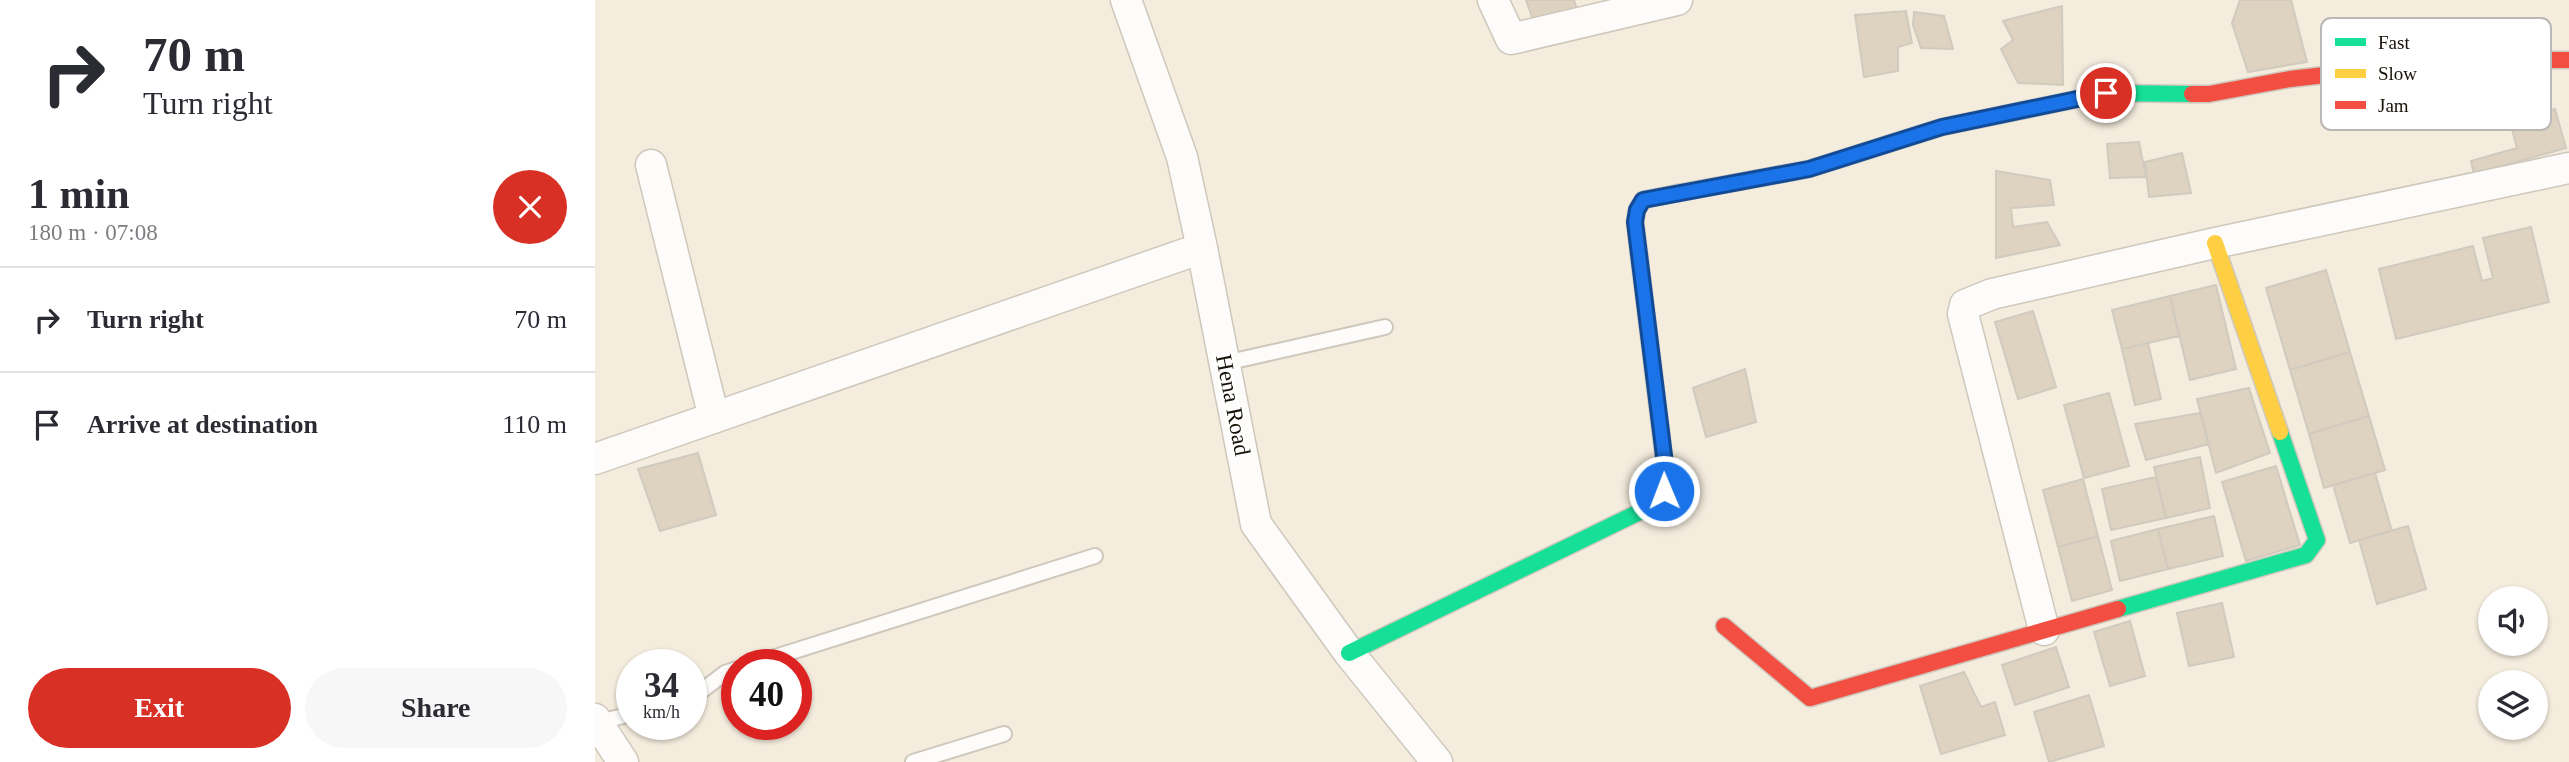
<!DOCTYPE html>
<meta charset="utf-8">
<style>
body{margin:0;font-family:Georgia,serif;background:#f7f7f7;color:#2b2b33;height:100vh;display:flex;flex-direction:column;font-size:26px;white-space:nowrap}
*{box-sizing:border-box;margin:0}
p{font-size:23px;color:#7c7c81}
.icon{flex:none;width:38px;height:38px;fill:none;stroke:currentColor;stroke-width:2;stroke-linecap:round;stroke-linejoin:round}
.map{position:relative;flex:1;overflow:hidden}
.sheet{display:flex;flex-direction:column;background:#fff;width:595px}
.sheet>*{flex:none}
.top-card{background:#fff;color:#2b2b33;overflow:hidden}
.buttons{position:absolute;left:1883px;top:586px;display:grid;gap:14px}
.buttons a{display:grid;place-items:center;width:70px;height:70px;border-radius:50%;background:#fff;box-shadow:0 2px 5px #0004;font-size:35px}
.speed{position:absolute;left:21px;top:649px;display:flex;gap:14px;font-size:35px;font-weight:700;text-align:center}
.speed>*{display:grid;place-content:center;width:91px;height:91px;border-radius:50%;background:#fff;box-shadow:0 2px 5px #0004;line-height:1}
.speed small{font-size:18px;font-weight:400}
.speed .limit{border:10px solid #d22;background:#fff;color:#111}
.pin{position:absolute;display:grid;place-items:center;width:60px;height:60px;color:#fff;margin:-30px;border:4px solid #fff;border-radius:50%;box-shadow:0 2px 7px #0007}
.me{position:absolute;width:77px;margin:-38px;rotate:359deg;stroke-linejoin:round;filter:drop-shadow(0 0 5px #0008)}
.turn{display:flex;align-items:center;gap:24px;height:147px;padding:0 28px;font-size:32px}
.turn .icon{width:91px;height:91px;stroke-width:2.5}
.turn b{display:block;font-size:49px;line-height:60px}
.round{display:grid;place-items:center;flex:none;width:74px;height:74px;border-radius:37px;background:#f7f7f7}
.summary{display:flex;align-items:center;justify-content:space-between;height:119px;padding:0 28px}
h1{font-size:42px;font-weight:600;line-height:52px}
.action{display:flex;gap:14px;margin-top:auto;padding:14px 28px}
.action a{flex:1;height:80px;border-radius:42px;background:#d93025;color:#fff;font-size:28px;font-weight:600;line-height:80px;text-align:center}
.action a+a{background:#f7f7f7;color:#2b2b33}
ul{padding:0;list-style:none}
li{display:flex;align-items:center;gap:21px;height:105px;padding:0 28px;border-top:2px solid #e1e1e2}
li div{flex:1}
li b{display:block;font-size:26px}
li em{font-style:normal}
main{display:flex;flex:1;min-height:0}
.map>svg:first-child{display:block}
.building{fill:#ddd3c0;stroke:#d1cabf;stroke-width:2}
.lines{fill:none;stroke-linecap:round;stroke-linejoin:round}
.lane-casing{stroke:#cec8bc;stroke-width:18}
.street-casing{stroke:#cec8bc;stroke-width:33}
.fast-casing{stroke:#cec8bc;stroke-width:19}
.slow-casing{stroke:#cec8bc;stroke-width:19}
.jam-casing{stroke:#cec8bc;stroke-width:19}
.lane{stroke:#fdfcfa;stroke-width:14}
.street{stroke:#fdfcfa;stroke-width:30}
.fast{stroke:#16e098;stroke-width:16}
.slow{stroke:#ffcf43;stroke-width:16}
.jam{stroke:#f24e42;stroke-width:16}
.route-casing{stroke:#114b97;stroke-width:18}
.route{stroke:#1a73e8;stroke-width:12}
.labels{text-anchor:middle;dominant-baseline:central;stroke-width:6;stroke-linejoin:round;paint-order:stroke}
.street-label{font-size:23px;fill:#171208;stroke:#fff}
.key{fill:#fff;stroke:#b9b8b5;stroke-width:2}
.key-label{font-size:19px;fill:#171208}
</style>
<main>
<section class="sheet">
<div class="top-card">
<div class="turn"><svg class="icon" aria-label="right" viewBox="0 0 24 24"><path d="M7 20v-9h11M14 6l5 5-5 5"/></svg><div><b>70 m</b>Turn right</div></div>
</div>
<div class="summary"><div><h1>1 min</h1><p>180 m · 07:08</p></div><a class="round" style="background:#d93025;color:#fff"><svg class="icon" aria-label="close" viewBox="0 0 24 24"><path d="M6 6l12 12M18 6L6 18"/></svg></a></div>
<ul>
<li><svg class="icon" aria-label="right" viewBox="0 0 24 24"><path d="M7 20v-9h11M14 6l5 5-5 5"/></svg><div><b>Turn right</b></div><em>70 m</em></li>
<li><svg class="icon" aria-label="arrive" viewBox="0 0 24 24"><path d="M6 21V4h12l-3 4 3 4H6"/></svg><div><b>Arrive at destination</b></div><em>110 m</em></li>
</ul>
<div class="action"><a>Exit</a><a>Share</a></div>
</section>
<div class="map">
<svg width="1974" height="762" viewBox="0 0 1974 762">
<rect width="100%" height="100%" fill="#f4ecdd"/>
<!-- building -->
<path class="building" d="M931,0H979L983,12L941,28Z
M1645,0H1696L1712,62L1653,72L1637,23Z
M1467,6L1468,85L1423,83L1406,49L1418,40L1408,21Z
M1311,11L1317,43L1303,47V71L1269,77L1260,15Z
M1319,12L1349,16L1358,49L1326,48L1318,25Z
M1960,109L1971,148L1879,174L1876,161L1922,148L1915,122Z
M1544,142L1551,177L1515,178L1512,144Z
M1587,153L1596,193L1554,197L1550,162Z
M1401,171L1455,180L1459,205L1416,208L1418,227L1452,222L1465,245L1401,258Z
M1936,227L1954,302L1801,339L1784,269L1878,246L1887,281L1898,278L1888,238Z
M1731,270L1755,352L1695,370L1671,288Z
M1621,285L1641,369L1595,380L1575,296Z
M1575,296L1584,336L1527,349L1517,310Z
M1438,311L1461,387L1423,399L1400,322Z
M1553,343L1566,399L1540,405L1527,349Z
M1755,352L1774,416L1714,434L1695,370Z
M1150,369L1161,422L1111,437L1098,388Z
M1654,388L1675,453L1621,473L1602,399Z
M1514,393L1534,466L1489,478L1469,405Z
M1606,413L1614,444L1551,460L1540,424Z
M1774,416L1790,470L1729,488L1714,434Z
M103,453L121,515L65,531L43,469Z
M1605,457L1615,508L1571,518L1559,467Z
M1681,466L1705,545L1651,561L1627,482Z
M1780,473L1797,531L1755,543L1738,485Z
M1561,477L1571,518L1516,530L1507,489Z
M1488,479L1503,536L1463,547L1448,490Z
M1619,516L1628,556L1573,569L1563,529Z
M1813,526L1831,589L1782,604L1764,540Z
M1563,529L1573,569L1525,581L1516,541Z
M1503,536L1517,590L1477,601L1463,547Z
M1627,603L1639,657L1594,666L1582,613Z
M1535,621L1550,676L1515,686L1499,632Z
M1461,647L1474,687L1420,705L1407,665Z
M1369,672L1386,707L1400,702L1410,735L1346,754L1325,686Z
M1494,695L1509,746L1454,762L1439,712Z"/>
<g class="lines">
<defs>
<path id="lane" d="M630,363L790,327
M155,665L500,556
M96,699L130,673L142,669
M3,722L37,714
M318,762L409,734"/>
<path id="street" d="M531,0L587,157L607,248L661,524L754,653L842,762
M898,0L916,39L1082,0
M56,165L119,418
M0,459L607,248
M1449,630L1368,314L1370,305L1397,294L1620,243L1974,168
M0,719L28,762"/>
<path id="fast" d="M1083,193L1214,169L1347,127L1511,93L1597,94
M1523,609L1711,555L1722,540L1685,432
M754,653L1065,502L1072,480L1069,458"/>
<path id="slow" d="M1620,243L1685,432
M1069,458L1040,222L1042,210L1048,200L1083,193"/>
<path id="jam" d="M1597,94H1614L1695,79L1861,60H1974
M1129,626L1215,698L1523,609"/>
</defs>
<!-- lane casing -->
<use href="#lane" class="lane-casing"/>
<!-- street casing -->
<use href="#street" class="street-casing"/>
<!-- fast casing -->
<use href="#fast" class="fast-casing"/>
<!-- slow casing -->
<use href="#slow" class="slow-casing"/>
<!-- jam casing -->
<use href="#jam" class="jam-casing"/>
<!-- lane -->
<use href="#lane" class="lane"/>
<!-- street -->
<use href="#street" class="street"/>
<!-- fast -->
<use href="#fast" class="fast"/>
<!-- slow -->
<use href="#slow" class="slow"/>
<!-- jam -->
<use href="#jam" class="jam"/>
</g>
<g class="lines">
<defs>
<path id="route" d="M1069,491L1072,480L1040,222L1042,210L1048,200L1214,169L1347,127L1511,93"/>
</defs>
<!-- route casing -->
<use href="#route" class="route-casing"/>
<!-- route -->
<use href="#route" class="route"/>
</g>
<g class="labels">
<!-- street labels -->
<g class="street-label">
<text transform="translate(638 405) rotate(79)">Hena Road</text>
</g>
</g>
<!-- legend -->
<rect x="1726" y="18" width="230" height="112" rx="10" class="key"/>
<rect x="1740" y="38" width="31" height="8" fill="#16e098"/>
<rect x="1740" y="69" width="31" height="9" fill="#ffcf43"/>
<rect x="1740" y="101" width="31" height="8" fill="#f24e42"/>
<g class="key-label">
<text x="1783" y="49">Fast</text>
<text x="1783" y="80">Slow</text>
<text x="1783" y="112">Jam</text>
</g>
</svg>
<div class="buttons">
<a><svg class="icon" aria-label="sound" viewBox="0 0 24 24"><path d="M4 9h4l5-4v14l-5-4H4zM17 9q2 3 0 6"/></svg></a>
<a><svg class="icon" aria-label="layers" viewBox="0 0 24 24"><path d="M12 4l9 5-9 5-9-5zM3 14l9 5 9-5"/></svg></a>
</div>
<div class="speed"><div>34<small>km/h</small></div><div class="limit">40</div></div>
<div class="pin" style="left:1511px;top:93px;background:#d93025"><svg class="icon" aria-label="arrive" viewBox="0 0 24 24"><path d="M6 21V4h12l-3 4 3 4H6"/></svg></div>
<svg class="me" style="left:1069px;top:491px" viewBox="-20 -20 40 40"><circle r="17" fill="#1a73e8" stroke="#fff" stroke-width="3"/><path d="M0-11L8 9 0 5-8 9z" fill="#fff"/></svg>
</div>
</main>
